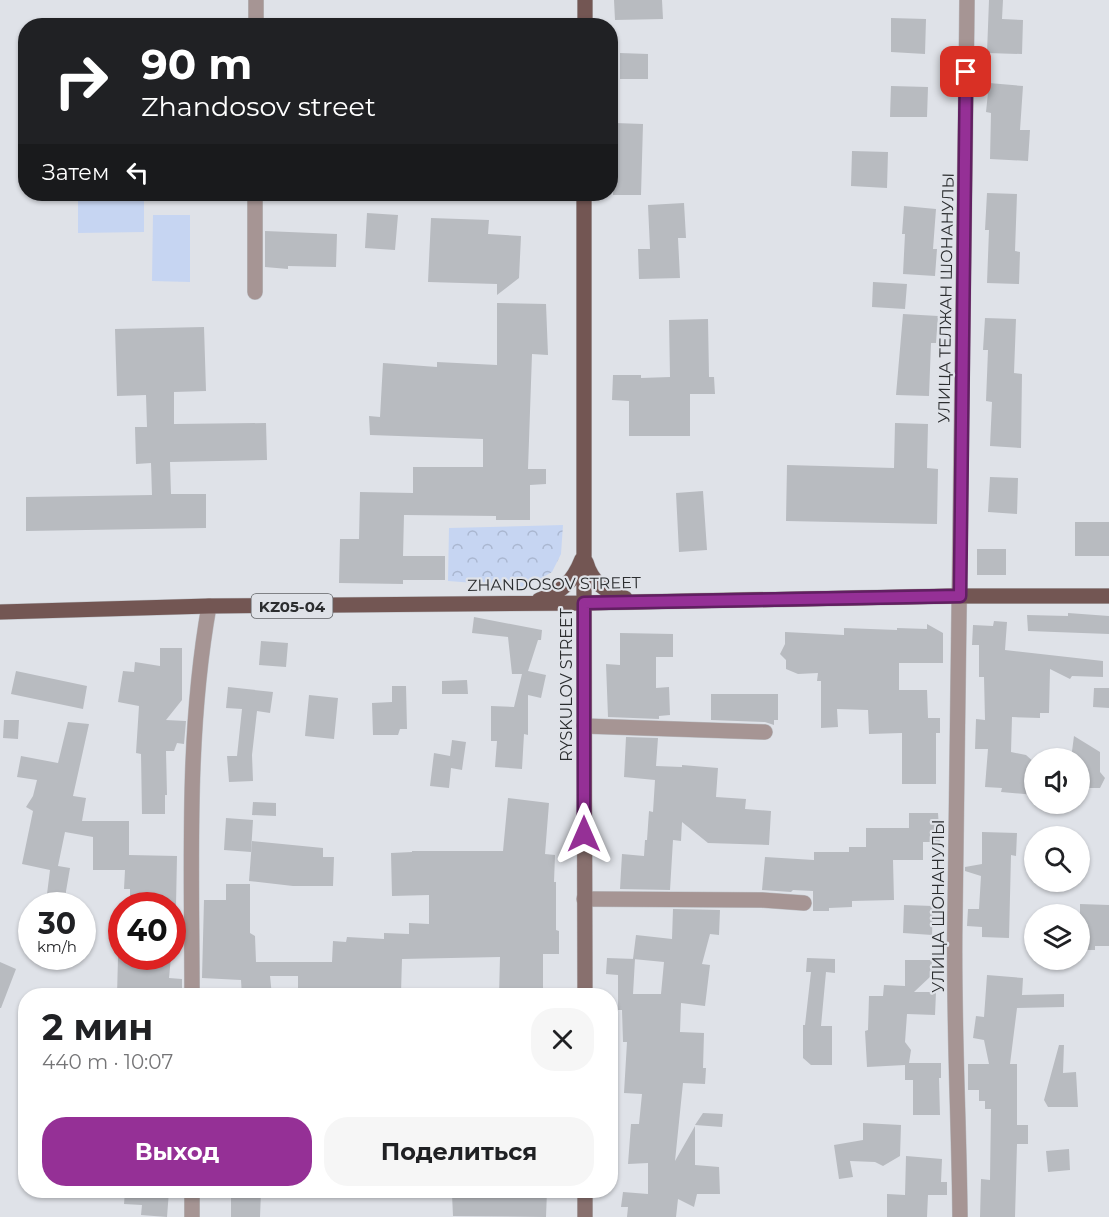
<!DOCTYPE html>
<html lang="ru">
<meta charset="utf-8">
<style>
body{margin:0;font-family:Montserrat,sans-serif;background:#f6f6f6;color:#202124;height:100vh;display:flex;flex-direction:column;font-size:22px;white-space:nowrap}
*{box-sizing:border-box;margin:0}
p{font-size:20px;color:#757577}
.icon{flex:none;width:33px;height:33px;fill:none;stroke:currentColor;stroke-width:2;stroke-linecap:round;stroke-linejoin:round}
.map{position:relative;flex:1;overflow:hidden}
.drawer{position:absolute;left:18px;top:988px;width:600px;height:210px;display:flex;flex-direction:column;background:#fff;border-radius:24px;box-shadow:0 2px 4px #0004}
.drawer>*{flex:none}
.hud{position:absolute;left:18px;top:18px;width:600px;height:183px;border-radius:24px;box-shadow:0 2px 4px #0004;background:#202124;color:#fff;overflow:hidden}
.controls{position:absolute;left:1024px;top:748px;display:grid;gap:12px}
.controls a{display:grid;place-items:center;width:66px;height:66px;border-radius:50%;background:#fff;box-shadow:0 2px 4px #0004;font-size:30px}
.speed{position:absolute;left:18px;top:892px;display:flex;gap:12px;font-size:30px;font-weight:700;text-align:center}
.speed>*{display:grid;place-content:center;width:78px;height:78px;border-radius:50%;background:#fff;box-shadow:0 2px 4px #0004;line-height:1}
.speed small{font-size:15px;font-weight:400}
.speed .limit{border:9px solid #d22;background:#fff;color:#111}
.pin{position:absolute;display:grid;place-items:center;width:51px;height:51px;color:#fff;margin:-26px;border-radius:12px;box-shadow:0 3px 9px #0006}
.me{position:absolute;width:66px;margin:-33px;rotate:0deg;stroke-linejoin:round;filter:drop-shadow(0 0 4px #0008)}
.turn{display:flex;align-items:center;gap:21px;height:126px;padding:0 24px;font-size:27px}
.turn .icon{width:78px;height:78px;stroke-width:2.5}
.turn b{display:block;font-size:42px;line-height:51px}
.then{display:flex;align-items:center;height:57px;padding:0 24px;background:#0003;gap:12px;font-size:22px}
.round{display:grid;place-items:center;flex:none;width:63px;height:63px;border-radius:24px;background:#f6f6f6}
.headline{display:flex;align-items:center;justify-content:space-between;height:102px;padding:0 24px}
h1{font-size:36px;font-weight:700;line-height:45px}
.cta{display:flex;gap:12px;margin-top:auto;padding:12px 24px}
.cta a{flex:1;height:69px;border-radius:24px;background:#953096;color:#fff;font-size:24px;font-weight:700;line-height:69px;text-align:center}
.cta a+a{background:#f6f6f6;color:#202124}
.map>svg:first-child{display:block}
.green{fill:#c6d5f2}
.forest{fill:url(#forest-crowns)}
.building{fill:#b8bbc0}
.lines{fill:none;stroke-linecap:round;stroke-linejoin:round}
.street-casing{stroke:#bbbec3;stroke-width:16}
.secondary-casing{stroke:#bbbec3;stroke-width:16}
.primary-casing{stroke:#bbbec3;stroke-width:16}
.street{stroke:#a69594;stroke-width:15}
.secondary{stroke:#88706e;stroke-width:15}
.primary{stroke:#735653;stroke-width:15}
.route-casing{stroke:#611f62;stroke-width:15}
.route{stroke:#953096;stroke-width:10}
.labels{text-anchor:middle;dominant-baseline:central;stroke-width:4.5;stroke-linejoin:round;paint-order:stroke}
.shield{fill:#dfe2e8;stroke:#616366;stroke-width:1.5}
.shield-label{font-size:15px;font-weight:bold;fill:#2b2d2f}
.street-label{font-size:16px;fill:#2b2d2f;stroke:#dfe2e8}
</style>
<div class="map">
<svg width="1109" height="1217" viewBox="0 0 1109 1217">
<defs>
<pattern id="forest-crowns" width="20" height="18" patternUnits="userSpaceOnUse" patternTransform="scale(1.5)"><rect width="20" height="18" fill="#c6d5f2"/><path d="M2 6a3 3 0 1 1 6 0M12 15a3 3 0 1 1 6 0" fill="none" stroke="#aab7d0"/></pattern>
</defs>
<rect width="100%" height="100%" fill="#dfe2e8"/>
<!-- green -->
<path class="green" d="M78,200H144V232L78,233Z
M153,215H190V282L152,281Z"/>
<!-- forest -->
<path class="forest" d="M563,525L561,554L552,572L525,587L448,581L449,528Z"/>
<!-- building -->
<path class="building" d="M614,0H662L663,19L615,20Z
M989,0H1003L1002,19L1023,20L1022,54L987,53Z
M891,18L926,19L925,54L891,52Z
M620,53L648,54V79H620Z
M989,83L1023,86L1020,130H1030L1028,161L990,159L991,113L986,112Z
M891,86L928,87L927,117H890Z
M615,123L643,124L641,195H613Z
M852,151L888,152L887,188L851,186Z
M987,193L1017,194L1015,251L1020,252L1019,284L987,283L989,230H985Z
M684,203L686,238H678L680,278L639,279L638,249H650L648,205Z
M904,206L936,209L933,249H937L935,276L903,274L905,234H902Z
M367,213L398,215L395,250L365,248Z
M431,218L489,220L488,234L521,236L519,278L497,295V284L428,282Z
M265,231L337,234L336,267L288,266V269L265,267Z
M873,282L907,284L905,309L872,307Z
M497,303L546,304L548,355L532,354L528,469H546V484L530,485V520H496V516L404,515L403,556H445V580H403V584L339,583L340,539H359L360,492L413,493V467H483V439L370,435L369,416L380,417L383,363L437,367V362L497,365Z
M903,314L938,316L936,343H931L929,396L896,395Z
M985,318L1016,319L1014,373L1022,374L1021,448L990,446L992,402L986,401L988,350H983Z
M708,319L709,377H714L715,394H690V436H629V401L612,400L613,375H641V378L670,377L669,320Z
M204,327L206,391L174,392V424L266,423L267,460L170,462L171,494H206V528L26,531V497L152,495L151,463L136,464L135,427H147L146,395L117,396L115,329Z
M895,423L928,424L927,468L938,469L937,524L786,521L787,465L894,468Z
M990,477L1018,478L1017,514L988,512Z
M703,491L707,550L679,552L676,493Z
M1075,522H1109V556H1075Z
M977,549H1006V575H977Z
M1068,613L1109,616V634L1028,631L1027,615L1068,616Z
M474,617L542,630L541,640H538L528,671L546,675L541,698L528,695V735L524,734L522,769L495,767L497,741H491V706L514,707L522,674H512L508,637L472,633Z
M994,621L1007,622L1005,650L1103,661V677L1072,676L1070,679L1050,669L1049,713H1040V718L1012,717L1011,752L1026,755L1035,763V795L1001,792L1002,788L985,787L988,749H975L976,719L985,720L984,677H979V645H972L973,625L993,626Z
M927,624L943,633V663H899V690H927L928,718H940V733H936V784H902V733L869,734L868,710L837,709L838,727L821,728V681H817L818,673L798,674L786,669V660L780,654L785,644V632L844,635V628L897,630V628L927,629Z
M620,633L673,634V657H656V688L669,687L670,715L659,716V719L608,717L606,664L620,665Z
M261,641L288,643L286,667L259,665Z
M160,648H182V700L166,720L186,721L184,744L177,743L174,751H166L167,795H165V814H142L141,754L136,753L139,706L118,702L123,671L134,672L135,662L160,666Z
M16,671L87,686L83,709L11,694Z
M467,680L468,694H442V681Z
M392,686H406L407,729H400L398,735H373L372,703L392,702Z
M228,687L273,692L270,713L257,711L252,755L253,781L229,782L227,756H237L242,709L226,708Z
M1094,688H1109V708L1093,707Z
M711,694H778V720H774V725L765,722L711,720Z
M309,695L338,698L334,739L305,736Z
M4,720H19L18,739L3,738Z
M68,722L89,724L73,796L86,798L82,821H129V855L177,856L176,906H130V889H124L125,870H93V837L65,832L58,866L70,868L65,897L47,894L50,870L22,864L33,811L26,807L33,796L37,780L17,777L21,756L58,763Z
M1074,736L1100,752V772L1105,778L1100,788H1080V759H1071Z
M626,737L658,738L656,766L682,767V765L718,768L716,797L746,799L745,809L771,811L769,845L708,843L682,822L681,841L673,840L670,890L620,889L622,854L644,856L645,840H647L649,811L653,812L655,780L624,777Z
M452,740L466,742L462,770L451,768L449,788L430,786L434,753L450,756Z
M508,798L549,803L545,854L555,855L554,882H556V930L559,931V954H543V996H499L500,957L402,959L401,993L327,992V996L298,994V976H270L272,996H242L241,980L202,978L204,900H226V884H250V933L255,936L256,962H332L333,941L346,942L347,937L384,939V933L409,934V923L429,924V895L392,896L391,853L412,852V851H503Z
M253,802L276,803V816L252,815Z
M909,813H938L940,842H923V860H893L894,900L852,901V907L829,908V911H813V891L793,890L791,892L762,890L765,857L814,860V852H849V847H866V828H909Z
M226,818L253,820L251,852L224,850Z
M982,832L1017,833L1016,856L1011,855L1009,938L982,937V927L967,926L968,909H979L981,876L965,871V867L982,864Z
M252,841L323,848V857H334L333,886H293L249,881Z
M1080,904L1109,905V946H1095V950H1080Z
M904,905L933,906L932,935L903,933Z
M673,909L720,910L719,935L710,934L702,964L710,965L705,1006L681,1003L680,1032L704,1033L703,1068H706L705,1084L683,1083L675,1161L695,1126V1165L719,1167L720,1194H697L694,1207L678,1199L676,1217H627L628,1207H621L623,1192L648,1194V1163L628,1164L631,1124H639L642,1094L624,1093L627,1042H623L622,1010H618V975L606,974L607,958L635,959L633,994H661L664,962L633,959L636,935L672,939Z
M118,957H171L169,978L182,979V991L161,990V996H117Z
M807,958L835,959V973L826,972L821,1026H832V1065H811L803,1058V1025H805L811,972H806Z
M905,960H932L931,976L914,992H936L935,1015L907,1014L905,1042L911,1050L909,1063H941V1078H939L940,1115H913V1080H905V1065L867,1067L865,1031L868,1030L869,996H883L884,985L905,986Z
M0,962L16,969L1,1008H0Z
M987,975L1023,978L1022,995L1064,994V1007L1017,1008L1010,1064H1017V1125H1028V1144H1017L1015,1217H980L981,1179L990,1180L991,1109H985V1101H979V1090H968V1064H989L984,1040L973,1038L976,1016L984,1017Z
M1059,1045H1064L1063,1073L1076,1072L1078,1107H1048L1044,1100Z
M703,1113L723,1114L722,1127L695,1125Z
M863,1123L901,1125L900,1156L883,1166L875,1162L850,1161L853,1177L839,1179L834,1145L863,1140Z
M1069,1149L1070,1170L1048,1172L1046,1151Z
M906,1156L942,1159L941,1182H947V1195H928L927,1217H887V1194L905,1195Z
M125,1191H169L167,1217L141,1215L142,1205L124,1204Z
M231,1191H261L260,1217H231Z
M502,1191H547L546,1217L453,1216L452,1194Z"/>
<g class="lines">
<defs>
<path id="street" d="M256,26V0
M255,292V194
M584,726L765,732
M584,899L762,900L804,903
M192,996C192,866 186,735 209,606
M192,1217V1191
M960,1217C959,1117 953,1017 955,917C958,612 964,306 967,0"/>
<path id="secondary" d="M584,603L585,996
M585,1191V1217"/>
<path id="primary" d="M585,26V0
M586,562C592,583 605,591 625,598
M539,600C562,592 573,582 582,559
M584,603V194
M0,612L209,606L584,603L954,596H1109"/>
</defs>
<!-- street casing -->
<use href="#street" class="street-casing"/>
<!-- secondary casing -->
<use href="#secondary" class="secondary-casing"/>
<!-- primary casing -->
<use href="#primary" class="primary-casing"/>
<!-- street -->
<use href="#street" class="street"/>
<!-- secondary -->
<use href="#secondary" class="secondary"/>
<!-- primary -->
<use href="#primary" class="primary"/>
</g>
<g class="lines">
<defs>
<path id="route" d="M584,834V603L960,596L966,72"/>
</defs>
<!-- route casing -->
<use href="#route" class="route-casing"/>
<!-- route -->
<use href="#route" class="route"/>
</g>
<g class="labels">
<!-- shield labels -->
<rect class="shield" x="251.5" y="594" width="81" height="24" rx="4.5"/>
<g class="shield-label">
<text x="292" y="606">KZ05-04</text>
</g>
<!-- street labels -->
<g class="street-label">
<text transform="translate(946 298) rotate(-89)">УЛИЦА ТЕЛЖАН ШОНАНУЛЫ</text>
<text transform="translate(554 584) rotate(-1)">ZHANDOSOV STREET</text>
<text transform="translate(566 685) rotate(-90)">RYSKULOV STREET</text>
<text transform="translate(938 906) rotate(-90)">УЛИЦА ШОНАНУЛЫ</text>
</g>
</g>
</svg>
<div class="controls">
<a><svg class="icon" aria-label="sound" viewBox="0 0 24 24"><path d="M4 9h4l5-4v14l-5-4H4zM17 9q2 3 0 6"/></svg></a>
<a><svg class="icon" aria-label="search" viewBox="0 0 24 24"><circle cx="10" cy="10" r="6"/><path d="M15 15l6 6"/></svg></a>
<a><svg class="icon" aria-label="layers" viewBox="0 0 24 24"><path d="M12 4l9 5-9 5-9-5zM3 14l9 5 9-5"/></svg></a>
</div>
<div class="speed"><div>30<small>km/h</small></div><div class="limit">40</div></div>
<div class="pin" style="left:966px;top:72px;background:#d93025"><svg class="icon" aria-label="arrive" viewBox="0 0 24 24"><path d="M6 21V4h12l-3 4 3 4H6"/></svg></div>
<svg class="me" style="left:584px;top:834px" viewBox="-20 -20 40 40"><path d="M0-17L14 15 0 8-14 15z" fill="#953096" stroke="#fff" stroke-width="4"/></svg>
<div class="hud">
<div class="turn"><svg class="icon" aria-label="right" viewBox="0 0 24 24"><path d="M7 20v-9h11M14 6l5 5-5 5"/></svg><div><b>90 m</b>Zhandosov street</div></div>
<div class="then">Затем<svg class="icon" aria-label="left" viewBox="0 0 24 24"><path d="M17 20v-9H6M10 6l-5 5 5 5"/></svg></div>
</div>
<section class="drawer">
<div class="headline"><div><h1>2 мин</h1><p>440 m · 10:07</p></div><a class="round"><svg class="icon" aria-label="close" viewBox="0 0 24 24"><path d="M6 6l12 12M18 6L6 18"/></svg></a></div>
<div class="cta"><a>Выход</a><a>Поделиться</a></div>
</section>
</div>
